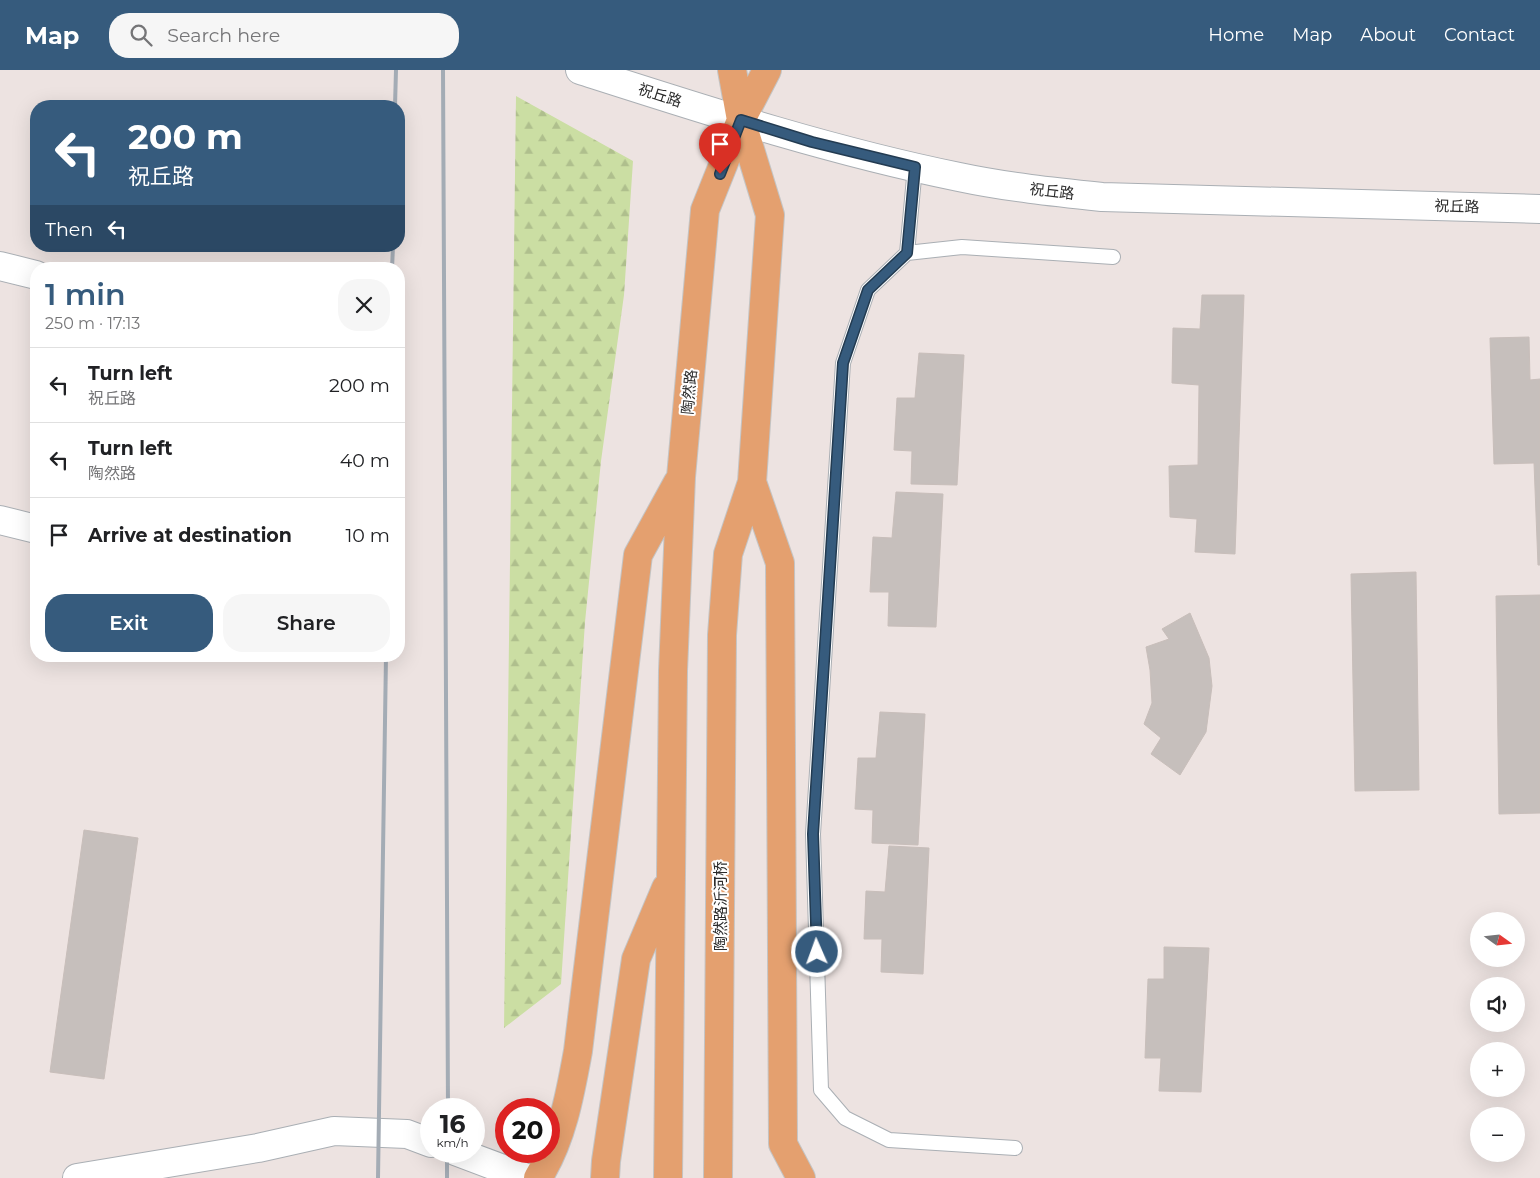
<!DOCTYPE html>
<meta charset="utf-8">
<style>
body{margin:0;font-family:Montserrat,"Noto Sans SC",sans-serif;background:#f6f6f6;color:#202124;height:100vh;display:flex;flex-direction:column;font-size:19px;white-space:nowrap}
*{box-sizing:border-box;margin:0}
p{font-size:16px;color:#757577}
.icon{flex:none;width:28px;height:28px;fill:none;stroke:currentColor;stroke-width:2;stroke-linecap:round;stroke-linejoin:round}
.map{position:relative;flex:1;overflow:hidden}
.details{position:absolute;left:30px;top:192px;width:375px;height:400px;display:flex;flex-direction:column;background:#fff;border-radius:20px;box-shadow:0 5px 20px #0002}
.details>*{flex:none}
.guide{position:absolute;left:30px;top:30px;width:375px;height:152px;border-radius:20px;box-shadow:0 5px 20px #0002;background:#365b7d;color:#fff;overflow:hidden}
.needle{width:32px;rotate:105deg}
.fabs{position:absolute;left:1470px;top:842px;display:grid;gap:10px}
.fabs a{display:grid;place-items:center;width:55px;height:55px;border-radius:50%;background:#fff;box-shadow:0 5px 20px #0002;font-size:25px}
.speed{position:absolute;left:420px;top:1028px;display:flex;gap:10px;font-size:25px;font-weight:700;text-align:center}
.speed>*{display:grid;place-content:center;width:65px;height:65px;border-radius:50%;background:#fff;box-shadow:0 5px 20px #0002;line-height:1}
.speed small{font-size:12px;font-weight:400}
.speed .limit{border:8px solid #d22;background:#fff;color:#111}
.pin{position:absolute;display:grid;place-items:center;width:42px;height:42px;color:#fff;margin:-51px -21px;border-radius:50% 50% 50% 0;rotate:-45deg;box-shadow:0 0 5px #0007}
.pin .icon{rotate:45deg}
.me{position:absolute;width:55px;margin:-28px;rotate:358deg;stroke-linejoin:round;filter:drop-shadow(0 0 4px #0008)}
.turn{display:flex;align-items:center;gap:18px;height:105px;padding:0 15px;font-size:22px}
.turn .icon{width:65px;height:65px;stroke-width:2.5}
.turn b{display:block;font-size:35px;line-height:42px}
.then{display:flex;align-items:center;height:48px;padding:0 15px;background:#0003;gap:10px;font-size:19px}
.round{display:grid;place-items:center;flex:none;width:52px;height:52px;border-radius:20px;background:#f6f6f6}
.headline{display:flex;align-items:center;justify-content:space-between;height:85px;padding:0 15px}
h1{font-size:30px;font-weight:600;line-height:38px;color:#365b7d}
.action{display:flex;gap:10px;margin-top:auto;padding:10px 15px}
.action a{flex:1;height:58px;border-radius:20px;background:#365b7d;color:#fff;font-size:20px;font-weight:600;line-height:58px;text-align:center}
.action a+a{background:#f6f6f6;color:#202124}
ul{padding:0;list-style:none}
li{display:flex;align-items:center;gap:15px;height:75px;padding:0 15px;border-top:1px solid #e0e0e0}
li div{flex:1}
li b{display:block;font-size:19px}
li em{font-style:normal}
header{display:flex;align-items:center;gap:30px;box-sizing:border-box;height:70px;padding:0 25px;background:#365b7d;color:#fff}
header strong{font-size:24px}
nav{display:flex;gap:28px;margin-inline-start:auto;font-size:18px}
.search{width:350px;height:45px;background:#f6f6f6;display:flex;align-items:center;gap:12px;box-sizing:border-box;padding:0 18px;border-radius:20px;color:#757577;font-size:19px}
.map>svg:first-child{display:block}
.forest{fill:url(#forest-firs)}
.building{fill:#c6bfbc;stroke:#c8beba}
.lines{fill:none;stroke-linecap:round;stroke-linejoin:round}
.service-casing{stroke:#aaafb4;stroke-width:16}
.minor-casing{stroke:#aaafb4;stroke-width:30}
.tertiary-casing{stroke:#aaafb4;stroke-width:30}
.primary-casing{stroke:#c4c4c4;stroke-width:30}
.service{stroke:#fff;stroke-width:14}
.minor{stroke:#fff;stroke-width:28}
.tertiary{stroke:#fff;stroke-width:28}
.primary{stroke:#e4a06f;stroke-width:28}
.rail{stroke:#a4acb5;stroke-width:4}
.route-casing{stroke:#233b51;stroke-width:12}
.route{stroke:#365b7d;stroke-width:9}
.labels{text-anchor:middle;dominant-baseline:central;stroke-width:4;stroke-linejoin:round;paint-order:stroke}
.street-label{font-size:15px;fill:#2d2d2d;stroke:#fff}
</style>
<header>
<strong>Map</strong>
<div class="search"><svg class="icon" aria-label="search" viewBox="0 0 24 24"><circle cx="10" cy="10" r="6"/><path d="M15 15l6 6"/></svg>Search here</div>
<nav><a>Home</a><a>Map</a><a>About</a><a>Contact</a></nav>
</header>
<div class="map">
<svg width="1540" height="1108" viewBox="0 0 1540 1108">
<defs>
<pattern id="forest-firs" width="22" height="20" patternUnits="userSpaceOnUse" patternTransform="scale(1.25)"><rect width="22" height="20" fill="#cbdea3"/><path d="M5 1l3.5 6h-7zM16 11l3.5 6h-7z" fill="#afbf8d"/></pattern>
</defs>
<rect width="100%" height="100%" fill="#ede3e1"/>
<!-- forest -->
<path class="forest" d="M516,26L633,91L624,225L601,391L585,552L561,914L504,958Z"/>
<!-- building -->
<path class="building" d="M1202,225H1244L1235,484L1195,482L1197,449L1170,447L1169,396L1198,395L1199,315L1172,313L1173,258L1200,259Z
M1529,267L1530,310L1540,309V495H1538L1534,393L1494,394L1490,268Z
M919,283L964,285L957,415L911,414L912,381L894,380L897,328H915Z
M896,422L943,424L936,557L888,556L889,522H870L873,467L892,468Z
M1416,502L1419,720L1355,721L1351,504Z
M1540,525V743L1499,744L1496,526Z
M1190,543L1209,588L1212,616L1206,662L1180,705L1151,684L1161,668L1144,654L1152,633L1150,600L1146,577L1169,569L1162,559Z
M880,642L925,644L918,775L872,773L873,740L855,739L858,688H876Z
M84,760L138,768L104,1009L50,1002Z
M889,776L929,778L923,904L881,902L882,869H864L866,821L885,822Z
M1164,877L1209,878L1201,1022L1159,1021L1161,988H1145L1148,909H1164Z"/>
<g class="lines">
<defs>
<path id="service" d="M915,97L907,183L868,220L843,293L813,764L821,1020L845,1048L889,1070L1015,1078
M907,183L962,177L1113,187"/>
<path id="minor" d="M0,196L36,205
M0,450L36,459
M455,1081L527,1108
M77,1108L258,1078L334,1061L407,1064L431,1073"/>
<path id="tertiary" d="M580,0C705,40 831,81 959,107C1006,117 1054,122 1102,127L1540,139"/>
<path id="primary" d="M752,412L780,493L783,1074L801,1108
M538,1108C562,1070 570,1025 578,981L638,485L678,412
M605,1108L606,1091L636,889L666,818
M668,1108L673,601L681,407L705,140L741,50L767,0
M718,1108L722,565L728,484L752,412L770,145L741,50L732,0"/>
</defs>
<!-- service casing -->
<use href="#service" class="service-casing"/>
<!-- minor casing -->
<use href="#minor" class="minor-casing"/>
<!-- tertiary casing -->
<use href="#tertiary" class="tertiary-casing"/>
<!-- primary casing -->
<use href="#primary" class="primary-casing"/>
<!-- service -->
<use href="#service" class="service"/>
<!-- minor -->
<use href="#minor" class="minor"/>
<!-- tertiary -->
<use href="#tertiary" class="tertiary"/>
<!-- primary -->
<use href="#primary" class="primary"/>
<!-- rail -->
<path class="rail" d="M443,0L448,1039
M395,36L396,0
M392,199L393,176
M378,1108L386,586
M447,1108V1081"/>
</g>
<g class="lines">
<defs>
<path id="route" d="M720,104L741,50L812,72L915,97L907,183L868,220L843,293L813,764L817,882"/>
</defs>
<!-- route casing -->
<use href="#route" class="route-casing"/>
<!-- route -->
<use href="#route" class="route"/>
</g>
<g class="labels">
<!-- street labels -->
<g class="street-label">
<text transform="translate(660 25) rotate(18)">祝丘路</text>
<text transform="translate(1052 121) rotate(7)">祝丘路</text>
<text transform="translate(1457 136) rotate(2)">祝丘路</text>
<text transform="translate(689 322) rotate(-85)">陶然路</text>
<text transform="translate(720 836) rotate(-90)">陶然路沂河桥</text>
</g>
</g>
</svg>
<div class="fabs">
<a><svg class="needle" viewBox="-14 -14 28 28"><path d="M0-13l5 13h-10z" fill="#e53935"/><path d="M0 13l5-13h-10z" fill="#757577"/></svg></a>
<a><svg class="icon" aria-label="sound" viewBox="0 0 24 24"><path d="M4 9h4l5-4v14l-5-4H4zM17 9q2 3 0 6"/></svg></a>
<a>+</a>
<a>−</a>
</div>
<div class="speed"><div>16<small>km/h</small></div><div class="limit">20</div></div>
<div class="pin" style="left:720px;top:104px;background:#d93025"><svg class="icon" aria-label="arrive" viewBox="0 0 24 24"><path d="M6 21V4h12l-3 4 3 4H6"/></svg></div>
<svg class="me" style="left:817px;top:882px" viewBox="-20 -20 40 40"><circle r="17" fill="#365b7d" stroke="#fff" stroke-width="3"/><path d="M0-11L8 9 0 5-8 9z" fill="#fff"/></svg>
<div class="guide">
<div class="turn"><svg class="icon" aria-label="left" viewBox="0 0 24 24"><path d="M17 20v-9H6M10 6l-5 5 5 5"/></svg><div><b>200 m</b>祝丘路</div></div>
<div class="then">Then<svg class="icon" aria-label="left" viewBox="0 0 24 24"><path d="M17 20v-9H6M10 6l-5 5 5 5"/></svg></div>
</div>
<section class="details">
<div class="headline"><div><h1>1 min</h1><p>250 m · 17:13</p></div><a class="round"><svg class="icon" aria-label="close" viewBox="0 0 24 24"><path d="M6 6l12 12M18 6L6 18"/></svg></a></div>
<ul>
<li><svg class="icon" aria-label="left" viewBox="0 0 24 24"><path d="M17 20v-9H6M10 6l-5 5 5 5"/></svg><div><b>Turn left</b><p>祝丘路</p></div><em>200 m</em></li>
<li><svg class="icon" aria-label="left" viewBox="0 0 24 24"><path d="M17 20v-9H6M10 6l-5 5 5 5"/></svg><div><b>Turn left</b><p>陶然路</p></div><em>40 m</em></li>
<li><svg class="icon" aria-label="arrive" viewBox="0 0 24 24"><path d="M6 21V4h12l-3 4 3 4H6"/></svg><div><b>Arrive at destination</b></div><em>10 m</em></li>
</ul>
<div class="action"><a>Exit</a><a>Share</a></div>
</section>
</div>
